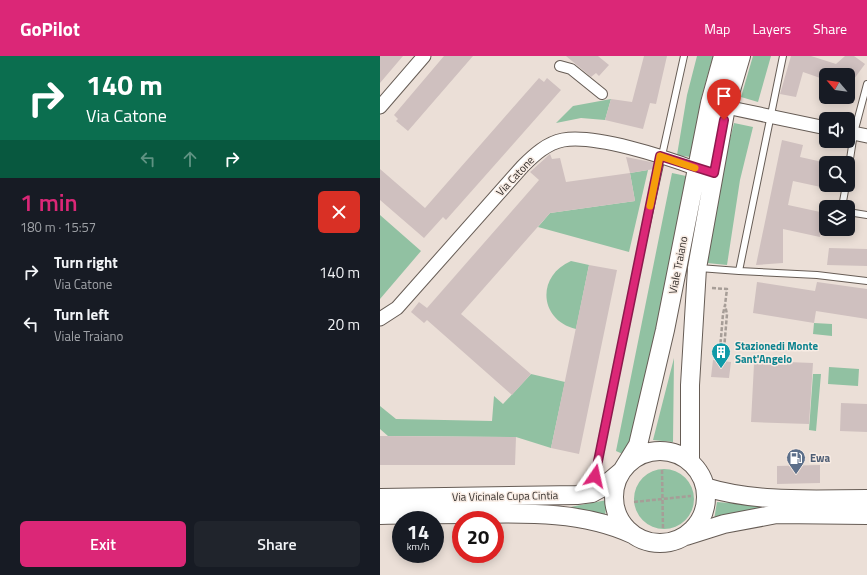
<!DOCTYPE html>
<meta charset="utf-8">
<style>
body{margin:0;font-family:"Titillium Web",sans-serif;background:#20242c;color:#f1f3f6;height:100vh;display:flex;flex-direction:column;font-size:15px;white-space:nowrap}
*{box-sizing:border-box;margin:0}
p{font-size:13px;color:#9ea1a6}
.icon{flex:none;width:22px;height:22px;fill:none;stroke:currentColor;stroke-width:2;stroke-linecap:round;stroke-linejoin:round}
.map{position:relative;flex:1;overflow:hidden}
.drawer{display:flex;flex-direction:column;background:#171b24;width:380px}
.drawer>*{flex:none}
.top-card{background:#0b6e4f;color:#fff;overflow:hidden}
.needle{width:26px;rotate:299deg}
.buttons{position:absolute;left:439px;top:12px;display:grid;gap:8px}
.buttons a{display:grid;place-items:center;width:36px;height:36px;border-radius:6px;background:#171b24;box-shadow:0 2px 10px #0003;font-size:20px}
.speed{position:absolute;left:12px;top:455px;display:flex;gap:8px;font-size:20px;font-weight:700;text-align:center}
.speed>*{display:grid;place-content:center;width:52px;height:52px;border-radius:50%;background:#171b24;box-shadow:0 2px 10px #0003;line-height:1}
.speed small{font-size:10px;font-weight:400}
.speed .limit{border:6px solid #d22;background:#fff;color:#111}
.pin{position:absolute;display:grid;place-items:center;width:34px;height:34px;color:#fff;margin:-41px -17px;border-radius:50% 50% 50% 0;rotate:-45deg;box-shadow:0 0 4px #0007}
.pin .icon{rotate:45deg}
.me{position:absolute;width:44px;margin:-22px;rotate:11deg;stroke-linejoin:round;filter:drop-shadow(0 0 3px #0008)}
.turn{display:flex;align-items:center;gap:14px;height:84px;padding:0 20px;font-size:18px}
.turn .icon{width:52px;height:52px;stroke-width:2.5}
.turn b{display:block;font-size:28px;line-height:34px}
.lanes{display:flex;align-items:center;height:38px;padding:0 20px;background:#0003;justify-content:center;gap:20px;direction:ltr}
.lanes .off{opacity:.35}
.round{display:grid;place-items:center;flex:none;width:42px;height:42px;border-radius:6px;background:#20242c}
.head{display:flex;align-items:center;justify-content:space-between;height:68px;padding:0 20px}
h1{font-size:24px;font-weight:600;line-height:30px;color:#db2777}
.cta{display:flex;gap:8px;margin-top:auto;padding:8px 20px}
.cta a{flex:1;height:46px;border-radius:6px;background:#db2777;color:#fff;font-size:16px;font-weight:600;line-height:46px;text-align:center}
.cta a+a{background:#20242c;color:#f1f3f6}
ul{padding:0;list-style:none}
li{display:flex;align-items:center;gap:12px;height:52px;padding:0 20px}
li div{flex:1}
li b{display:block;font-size:15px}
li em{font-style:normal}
header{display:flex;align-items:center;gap:24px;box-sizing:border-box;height:56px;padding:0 20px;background:#db2777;color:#fff}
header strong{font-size:19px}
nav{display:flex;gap:22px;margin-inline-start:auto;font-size:14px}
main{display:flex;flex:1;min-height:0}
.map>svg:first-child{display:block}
.green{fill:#91c1a2}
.building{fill:#cfc0bf}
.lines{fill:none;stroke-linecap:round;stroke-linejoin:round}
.service-casing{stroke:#665c55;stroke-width:8}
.pedestrian-casing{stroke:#665c55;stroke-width:12}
.minor-casing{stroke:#665c55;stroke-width:15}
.secondary-casing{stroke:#665c55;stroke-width:20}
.path{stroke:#a69d97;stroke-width:2.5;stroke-dasharray:4 2;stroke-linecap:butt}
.service{stroke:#fff;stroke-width:6}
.pedestrian{stroke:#fff;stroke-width:10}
.minor{stroke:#fff;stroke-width:13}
.secondary{stroke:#fff;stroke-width:18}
.route-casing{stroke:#8e194d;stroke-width:10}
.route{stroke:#db2777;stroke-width:7}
.slow{stroke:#f59e0b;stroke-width:7}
.labels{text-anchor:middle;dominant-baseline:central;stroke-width:3;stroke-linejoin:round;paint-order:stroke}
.street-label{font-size:11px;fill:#35302d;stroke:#f8ece4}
.culture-label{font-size:11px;font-weight:bold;fill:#0d838f;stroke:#f8ece4;text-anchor:start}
.service-label{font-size:11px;font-weight:bold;fill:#4e5e75;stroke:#f8ece4;text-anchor:start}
</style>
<header>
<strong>GoPilot</strong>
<nav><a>Map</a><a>Layers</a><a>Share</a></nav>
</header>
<main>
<section class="drawer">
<div class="top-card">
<div class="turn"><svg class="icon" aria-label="right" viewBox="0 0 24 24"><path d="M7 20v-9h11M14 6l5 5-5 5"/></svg><div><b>140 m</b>Via Catone</div></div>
<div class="lanes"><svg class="icon off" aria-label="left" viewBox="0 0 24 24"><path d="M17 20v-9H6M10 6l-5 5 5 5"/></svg><svg class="icon off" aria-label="ahead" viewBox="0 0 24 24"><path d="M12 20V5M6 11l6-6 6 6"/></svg><svg class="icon" aria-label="right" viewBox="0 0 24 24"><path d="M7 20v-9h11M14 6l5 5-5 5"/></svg></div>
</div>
<div class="head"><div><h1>1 min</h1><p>180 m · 15:57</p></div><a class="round" style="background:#d93025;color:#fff"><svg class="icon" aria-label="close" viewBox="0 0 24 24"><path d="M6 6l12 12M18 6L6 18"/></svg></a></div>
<ul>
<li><svg class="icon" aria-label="right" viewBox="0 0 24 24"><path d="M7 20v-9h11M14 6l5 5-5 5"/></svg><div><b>Turn right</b><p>Via Catone</p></div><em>140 m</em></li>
<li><svg class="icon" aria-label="left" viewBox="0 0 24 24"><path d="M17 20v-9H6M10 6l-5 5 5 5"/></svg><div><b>Turn left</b><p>Viale Traiano</p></div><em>20 m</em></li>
</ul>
<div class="cta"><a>Exit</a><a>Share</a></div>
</section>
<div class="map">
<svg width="487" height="519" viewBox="0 0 487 519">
<rect width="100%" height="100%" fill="#ebdfd7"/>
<!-- green -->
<path class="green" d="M317,0H333L321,43L310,101L297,99L307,39Z
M373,0H391L378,46L361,41Z
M231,43L225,64L201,62L176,67L193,50Z
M354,67L373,71L360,124L347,209L327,207L341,120Z
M268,114L249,196L158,171L170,157L255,145L250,117Z
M292,117L306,120L264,335L251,386L245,399L236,395Z
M0,159L41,195L0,243Z
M191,205L209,209L196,273C159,264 156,220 191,205Z
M434,267L452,268V280L433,278Z
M294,302L293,386L273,384Z
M449,311L479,313L478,330L448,328Z
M151,318L185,326L171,392L136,381L8,380L0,373V350L16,363L112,365L114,340L123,348Z
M433,318H441L436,375L429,374Z
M254 443a30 30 0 1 1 60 0a30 30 0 1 1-60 0Z
M227,444L225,460L190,451Z
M337,446L399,451L334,464Z"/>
<!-- building -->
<path class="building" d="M0,0H23L0,27Z
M64,0H93L28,75L16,65L18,63L14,59Z
M186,0H218L229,9L219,20L216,17L211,21Z
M264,0H287L276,48L270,47L263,73L225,64L231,43L252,46Z
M411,0H431L456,8L465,0H474L485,8L474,23V47L452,44L451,41H468V19H446V24L423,16L416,41L400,38Z
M159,22L164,26L167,22L181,34L66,164L63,161L44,182L0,144V113L45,152Z
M402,84L423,89L420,101L447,107L446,129H451L450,133L413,125L408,149L445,157L440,181L403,173V207L376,209Z
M170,98L172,103L180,102L186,126L250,117L255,145L170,157L81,258L151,318L132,339L47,264L44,267L31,256L39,246L47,252L159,124L150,116Z
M246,101L276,107L274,113L250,117Z
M449,192L487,193V210L447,209Z
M209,209L237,214L199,398L171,392Z
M377,226L435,235L437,226L487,233V263L436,255L434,267L373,257Z
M333,304L351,306L349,322L331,321Z
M407,306L433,307L429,368L371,366L374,308L407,309Z
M461,347L487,348V376L460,375Z
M0,380L136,381L135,409H0Z
M440,409V427L397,428V410Z"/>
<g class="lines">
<defs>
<path id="service" d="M468,116L474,77L487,28
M462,151L466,129
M468,156L487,159
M319,212L359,215L403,0
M359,215L437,219L487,225
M212,433L258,208L304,0"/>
<path id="pedestrian" d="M180,10L191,13L222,38"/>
<path id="minor" d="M0,51L44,0
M346,51L446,72
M468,76L487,80
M0,263L17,252L143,110C154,99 167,87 183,84C215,78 285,101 317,113"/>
<path id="secondary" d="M234 441a46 46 0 1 1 92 0a46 46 0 1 1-92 0Z
M310,405V329L317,212L346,51L361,0
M325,431C377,447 433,443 487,443
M0,442L197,439L212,437L223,431L242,415L258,389L285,274L330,47L343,0
M0,459C30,458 61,458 91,458C145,457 202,455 252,478
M306,480L344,468L397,458L487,459"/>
</defs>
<!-- service casing -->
<use href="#service" class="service-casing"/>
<!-- pedestrian casing -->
<use href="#pedestrian" class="pedestrian-casing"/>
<!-- minor casing -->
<use href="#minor" class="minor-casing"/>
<!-- secondary casing -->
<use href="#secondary" class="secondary-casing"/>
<!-- path -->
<path class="path" d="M332,232L347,233L345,249
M339,305L343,258L345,249L347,258L343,305
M282,414L283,474
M254,446L311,440"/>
<!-- service -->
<use href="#service" class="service"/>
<!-- pedestrian -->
<use href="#pedestrian" class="pedestrian"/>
<!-- minor -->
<use href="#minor" class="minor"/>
<!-- secondary -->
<use href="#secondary" class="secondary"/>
</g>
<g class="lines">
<defs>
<path id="route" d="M215,420L280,100L334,117L344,64"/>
</defs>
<!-- route casing -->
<use href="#route" class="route-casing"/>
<!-- route -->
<use href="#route" class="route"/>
<!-- slow -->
<path class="slow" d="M270,150L280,100L315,112"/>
</g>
<!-- icons -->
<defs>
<symbol id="building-pin" viewBox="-11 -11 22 30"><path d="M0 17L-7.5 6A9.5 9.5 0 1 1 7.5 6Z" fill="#0f9aa8" stroke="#f8ece4"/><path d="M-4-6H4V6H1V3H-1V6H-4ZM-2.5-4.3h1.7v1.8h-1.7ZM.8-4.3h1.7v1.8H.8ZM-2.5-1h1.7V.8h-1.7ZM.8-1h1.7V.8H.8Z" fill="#fff"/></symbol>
<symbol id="fuel-pin" viewBox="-11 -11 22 30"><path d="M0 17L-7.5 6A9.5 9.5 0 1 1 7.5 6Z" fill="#5c6f8a" stroke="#f8ece4"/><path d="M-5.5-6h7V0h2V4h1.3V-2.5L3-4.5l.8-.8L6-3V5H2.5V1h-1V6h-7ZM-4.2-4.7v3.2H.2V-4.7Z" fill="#fff"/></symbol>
</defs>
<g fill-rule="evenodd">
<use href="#building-pin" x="330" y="285" width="22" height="30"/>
<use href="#fuel-pin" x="405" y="391" width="22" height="30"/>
</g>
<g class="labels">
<!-- street labels -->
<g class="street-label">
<text transform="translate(135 120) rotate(-47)">Via Catone</text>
<text transform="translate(298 209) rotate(-79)">Viale Traiano</text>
<text transform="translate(125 440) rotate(-1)">Via Vicinale Cupa Cintia</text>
</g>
<!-- culture labels -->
<g class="culture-label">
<text x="355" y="290">Stazionedi Monte<tspan x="355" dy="13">Sant'Angelo</tspan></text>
</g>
<!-- service labels -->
<g class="service-label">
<text x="430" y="402">Ewa</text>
</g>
</g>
</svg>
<div class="buttons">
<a><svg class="needle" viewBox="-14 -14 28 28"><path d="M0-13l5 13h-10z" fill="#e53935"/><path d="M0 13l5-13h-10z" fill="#9ea1a6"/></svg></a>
<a><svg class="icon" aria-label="sound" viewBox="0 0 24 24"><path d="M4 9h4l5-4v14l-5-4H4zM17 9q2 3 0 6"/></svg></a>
<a><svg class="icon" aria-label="search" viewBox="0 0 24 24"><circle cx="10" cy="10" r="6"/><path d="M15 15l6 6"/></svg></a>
<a><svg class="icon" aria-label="layers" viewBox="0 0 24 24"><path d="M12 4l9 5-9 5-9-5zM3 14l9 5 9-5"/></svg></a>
</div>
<div class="speed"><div>14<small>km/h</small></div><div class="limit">20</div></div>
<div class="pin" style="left:344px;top:64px;background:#d93025"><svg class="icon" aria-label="arrive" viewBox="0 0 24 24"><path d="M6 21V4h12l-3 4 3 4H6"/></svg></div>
<svg class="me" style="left:215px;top:420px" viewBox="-20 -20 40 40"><path d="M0-17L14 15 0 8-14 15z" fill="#db2777" stroke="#fff" stroke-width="4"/></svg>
</div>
</main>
